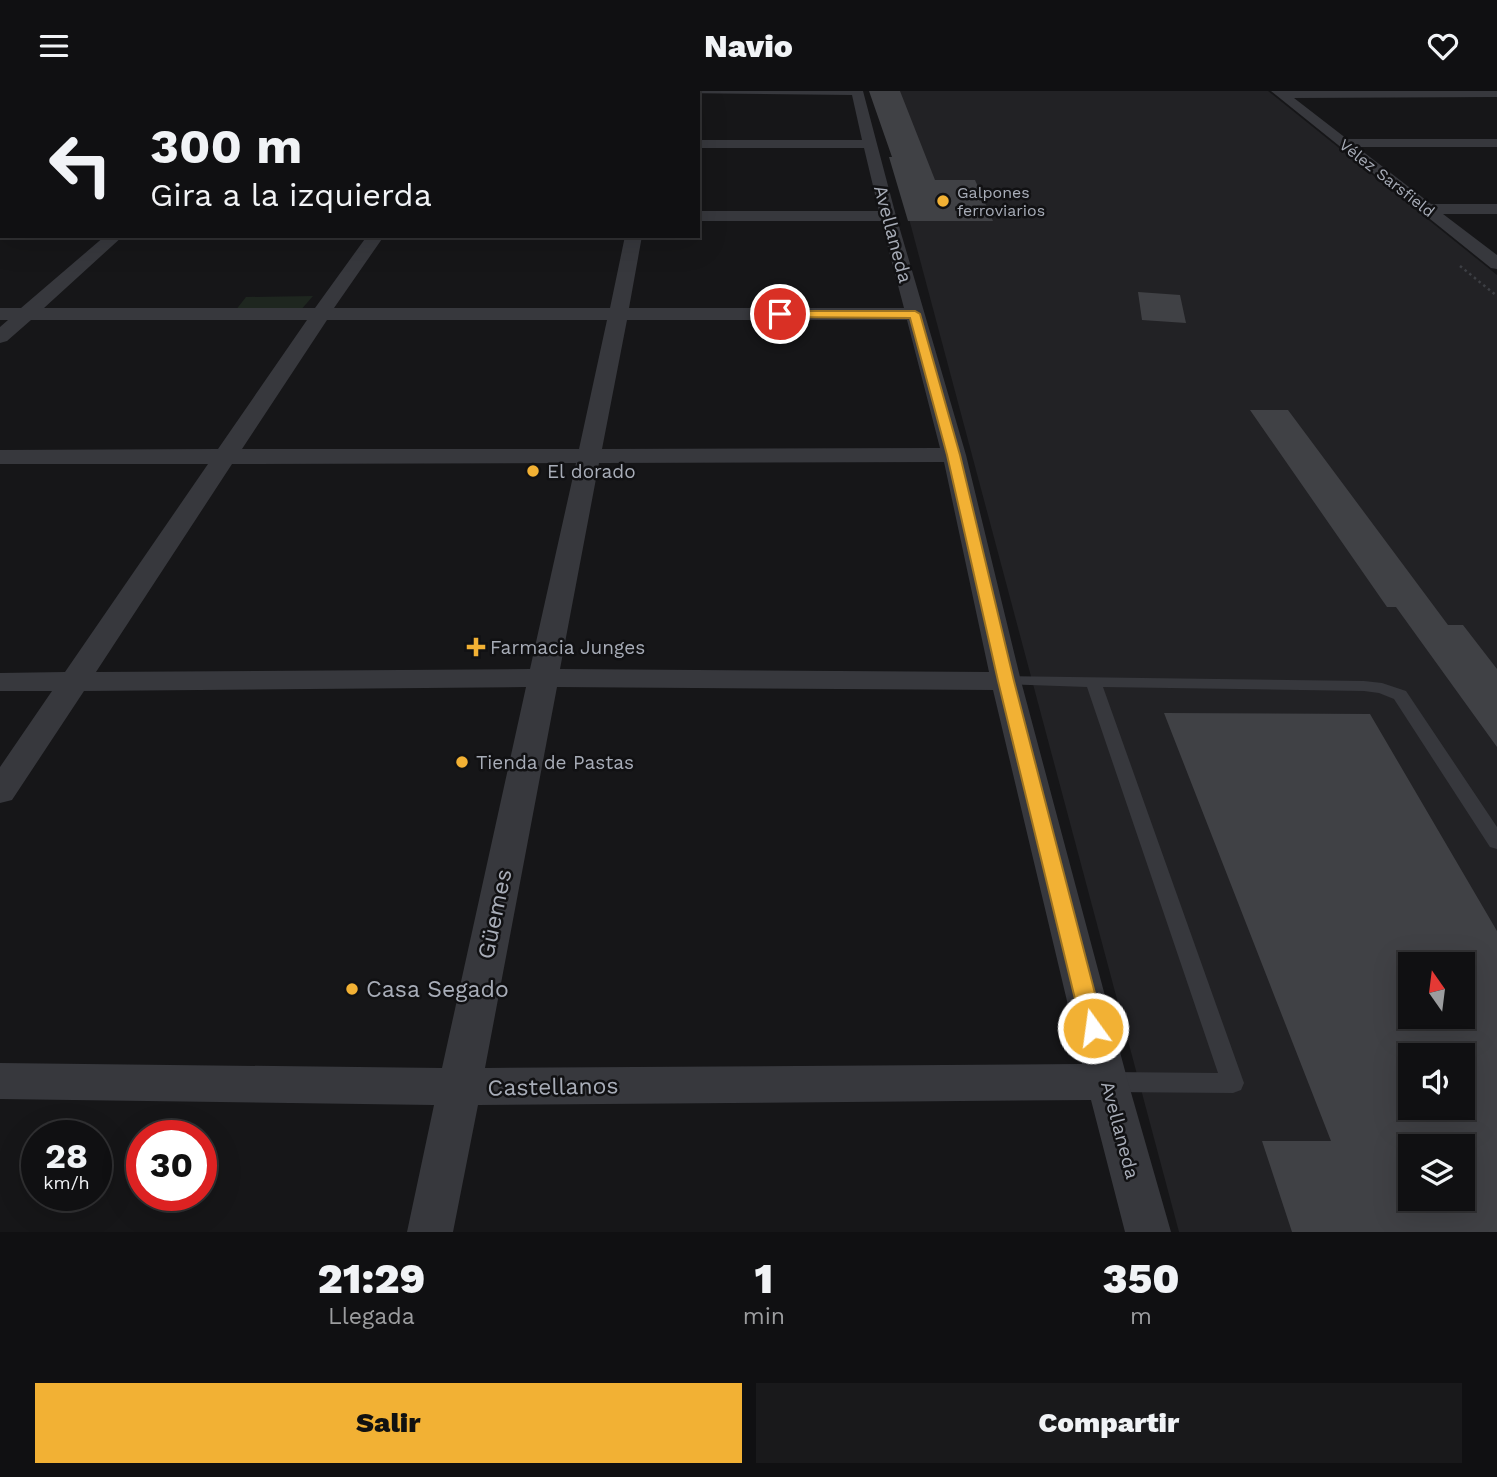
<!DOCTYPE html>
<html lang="es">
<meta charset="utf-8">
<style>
body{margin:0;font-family:"Work Sans",sans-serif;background:#19191b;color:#f1f3f6;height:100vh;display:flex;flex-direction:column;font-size:26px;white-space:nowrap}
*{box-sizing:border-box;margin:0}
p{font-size:23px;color:#9c9d9f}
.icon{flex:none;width:38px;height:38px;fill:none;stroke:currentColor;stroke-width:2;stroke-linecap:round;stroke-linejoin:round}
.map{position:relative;height:1141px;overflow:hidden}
.sheet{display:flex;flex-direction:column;background:#101012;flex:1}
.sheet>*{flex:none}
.top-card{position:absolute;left:0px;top:0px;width:700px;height:147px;box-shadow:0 7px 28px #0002,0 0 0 2px #303032;background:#101012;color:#f1f3f6;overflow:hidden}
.needle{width:46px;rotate:346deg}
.buttons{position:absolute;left:1398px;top:861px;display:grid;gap:14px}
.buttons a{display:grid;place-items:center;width:77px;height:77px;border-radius:0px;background:#101012;box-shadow:0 7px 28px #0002,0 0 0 2px #303032;font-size:35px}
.speed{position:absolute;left:21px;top:1029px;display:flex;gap:14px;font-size:35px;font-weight:700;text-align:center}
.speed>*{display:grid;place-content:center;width:91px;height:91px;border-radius:50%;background:#101012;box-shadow:0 7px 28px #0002,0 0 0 2px #303032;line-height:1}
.speed small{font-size:18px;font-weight:400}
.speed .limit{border:10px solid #d22;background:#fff;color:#111}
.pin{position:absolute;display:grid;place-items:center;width:60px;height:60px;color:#fff;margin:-30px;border:4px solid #fff;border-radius:50%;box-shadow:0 2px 7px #0007}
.me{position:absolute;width:77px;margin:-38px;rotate:346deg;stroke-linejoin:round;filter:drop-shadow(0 0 5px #0008)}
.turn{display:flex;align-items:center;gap:24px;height:147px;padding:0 35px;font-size:32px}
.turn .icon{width:91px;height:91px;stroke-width:2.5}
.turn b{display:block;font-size:49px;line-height:60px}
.eta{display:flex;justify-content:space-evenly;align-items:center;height:119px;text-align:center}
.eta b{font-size:42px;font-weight:800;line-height:49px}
.primary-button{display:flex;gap:14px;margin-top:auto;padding:14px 35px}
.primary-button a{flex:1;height:80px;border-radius:0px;background:#f2b134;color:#111;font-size:28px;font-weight:800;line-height:80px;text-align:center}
.primary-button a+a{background:#19191b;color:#f1f3f6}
header{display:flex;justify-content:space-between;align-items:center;height:91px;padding:0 35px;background:#101012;font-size:32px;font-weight:800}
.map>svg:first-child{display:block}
.built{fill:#222225;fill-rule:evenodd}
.green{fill:#1e261f}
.building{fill:#404145;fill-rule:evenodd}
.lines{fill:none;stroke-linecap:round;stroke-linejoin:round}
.path{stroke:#3d3f44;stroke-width:2.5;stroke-dasharray:2.5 3.5;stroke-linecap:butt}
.service{fill:#37383d;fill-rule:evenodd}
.minor{fill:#37383d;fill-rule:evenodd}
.route{fill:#f2b134;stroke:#9d7322;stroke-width:2}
.poi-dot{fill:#f2b134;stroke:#111113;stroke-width:2.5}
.labels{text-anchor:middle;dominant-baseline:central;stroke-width:5;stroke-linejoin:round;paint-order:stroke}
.far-street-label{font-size:16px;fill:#a8adb8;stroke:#111113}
.far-poi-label{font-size:16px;fill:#a8adb8;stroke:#111113;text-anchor:start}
.street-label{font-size:19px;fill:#a8adb8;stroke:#111113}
.poi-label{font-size:19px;fill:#a8adb8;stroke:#111113;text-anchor:start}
.near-street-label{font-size:23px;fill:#a8adb8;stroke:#111113}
.near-poi-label{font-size:23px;fill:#a8adb8;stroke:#111113;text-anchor:start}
</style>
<header><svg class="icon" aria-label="menu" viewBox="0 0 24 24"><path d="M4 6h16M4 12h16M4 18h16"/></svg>Navio<svg class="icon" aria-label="heart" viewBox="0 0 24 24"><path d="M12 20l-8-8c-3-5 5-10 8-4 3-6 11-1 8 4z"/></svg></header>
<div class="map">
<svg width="1497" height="1141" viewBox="0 0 1497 1141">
<rect width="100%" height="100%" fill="#161618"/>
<!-- built -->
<path class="built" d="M875,0H1268L1497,184V1141H1179ZM1410,873H1463V926H1410ZM1410,964H1463V1017H1410ZM1410,1055H1463V1108H1410Z"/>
<!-- green -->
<path class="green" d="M313,205L300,220H235L246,206Z"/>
<!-- building -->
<path class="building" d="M869,0H900L935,89H975L993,130H908L889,66H892Z
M1138,201L1180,204L1186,232L1142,229Z
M1250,319H1288L1448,534H1463L1497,578V656L1396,516H1387Z
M1164,622L1370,623L1497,840V1141H1292L1262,1050H1331ZM1410,873H1463V926H1410ZM1410,964H1463V1017H1410ZM1410,1055H1463V1108H1410Z"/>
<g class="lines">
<!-- path -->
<path class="path" d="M1460,175L1497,205"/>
<!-- service -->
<path class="service" d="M1006,585L1364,590L1382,592L1406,600L1497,736V758L1490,756L1394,608L1379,602L1364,600L1103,596L1244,992L1241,999L1233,1002L1107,1001L1099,998L1096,991L1099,984L1107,981L1218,982L1087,596L1000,593L998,590Z"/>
<!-- minor -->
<path class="minor" d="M77,0H91L76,2Z
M272,0H285L271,2Z
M466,0H478L465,2Z
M502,0H863L896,125L966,364L1021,590L1128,991L1171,1141H1125L1091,1009L478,1014L453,1141H407L434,1014L0,1008V972L442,977L526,596L84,600L12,709L0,712V676L52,600H0V582L65,581L208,373H0V359L218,358L307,229H31L7,250L0,252V236L8,229H0V217H21L105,145H123L44,217H315L367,145H384L334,217H610L625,145H642L629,217H904L881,130H698V120H879L864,57H698V49H862L852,4ZM327,229H607L579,358H242ZM627,229H907L940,357L602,358ZM944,371L989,581L560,578L599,372ZM576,372L530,578L96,581L232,373ZM557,596L993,599L1082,973L485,977Z
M1271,0H1497V6L1294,7L1347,48H1497V56H1357L1431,113H1497V123H1443L1497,164V178L1491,177Z
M0,48H2L0,57Z
M0,120H2V130H0Z"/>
</g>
<!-- route -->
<path class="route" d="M780,220H915L920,223L960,364L1014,590L1104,937L1101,943L1093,946L1086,943L1082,937L998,590L947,364L910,227L776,226L775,223Z"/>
<!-- markers -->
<g class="poi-dot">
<circle cx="943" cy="110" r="7"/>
<circle cx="533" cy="380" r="7"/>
<path d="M472.5 545.5h7v7h7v7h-7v7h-7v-7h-7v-7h7z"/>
<circle cx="462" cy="671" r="7"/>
<circle cx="352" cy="898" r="7"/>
</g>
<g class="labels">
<!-- far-street labels -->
<g class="far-street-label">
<text transform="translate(1387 87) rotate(38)">Vélez Sarsfield</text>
</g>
<!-- far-poi labels -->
<g class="far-poi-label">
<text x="957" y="101">Galpones<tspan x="957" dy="18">ferroviarios</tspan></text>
</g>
<!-- street labels -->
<g class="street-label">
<text transform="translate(893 143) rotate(75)">Avellaneda</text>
<text transform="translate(1120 1039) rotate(75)">Avellaneda</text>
</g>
<!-- poi labels -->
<g class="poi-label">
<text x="547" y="380">El dorado</text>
<text x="490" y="556">Farmacia Junges</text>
<text x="476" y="671">Tienda de Pastas</text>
</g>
<!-- near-street labels -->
<g class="near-street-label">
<text transform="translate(495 823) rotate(-78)">Güemes</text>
<text transform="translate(553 996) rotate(-1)">Castellanos</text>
</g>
<!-- near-poi labels -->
<g class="near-poi-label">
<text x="366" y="898">Casa Segado</text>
</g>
</g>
</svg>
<div class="buttons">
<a><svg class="needle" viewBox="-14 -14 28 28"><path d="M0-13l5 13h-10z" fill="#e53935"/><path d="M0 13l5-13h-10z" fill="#9c9d9f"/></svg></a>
<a><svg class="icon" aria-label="sound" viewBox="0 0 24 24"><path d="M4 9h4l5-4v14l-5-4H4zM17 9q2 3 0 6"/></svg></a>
<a><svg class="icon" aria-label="layers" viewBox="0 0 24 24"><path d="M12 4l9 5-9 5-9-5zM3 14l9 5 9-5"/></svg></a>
</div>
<div class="speed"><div>28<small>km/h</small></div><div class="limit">30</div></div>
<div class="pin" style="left:780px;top:223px;background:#d93025"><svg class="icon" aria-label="arrive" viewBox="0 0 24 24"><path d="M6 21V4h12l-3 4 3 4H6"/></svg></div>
<svg class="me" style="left:1093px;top:937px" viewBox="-20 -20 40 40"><circle r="17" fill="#f2b134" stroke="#fff" stroke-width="3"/><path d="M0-11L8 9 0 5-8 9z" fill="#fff"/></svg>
<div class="top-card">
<div class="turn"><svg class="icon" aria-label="left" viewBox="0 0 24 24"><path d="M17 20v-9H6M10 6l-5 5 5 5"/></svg><div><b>300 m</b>Gira a la izquierda</div></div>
</div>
</div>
<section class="sheet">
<div class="eta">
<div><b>21:29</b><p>Llegada</p></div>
<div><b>1</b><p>min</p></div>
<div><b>350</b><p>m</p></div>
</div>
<div class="primary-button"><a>Salir</a><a>Compartir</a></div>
</section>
